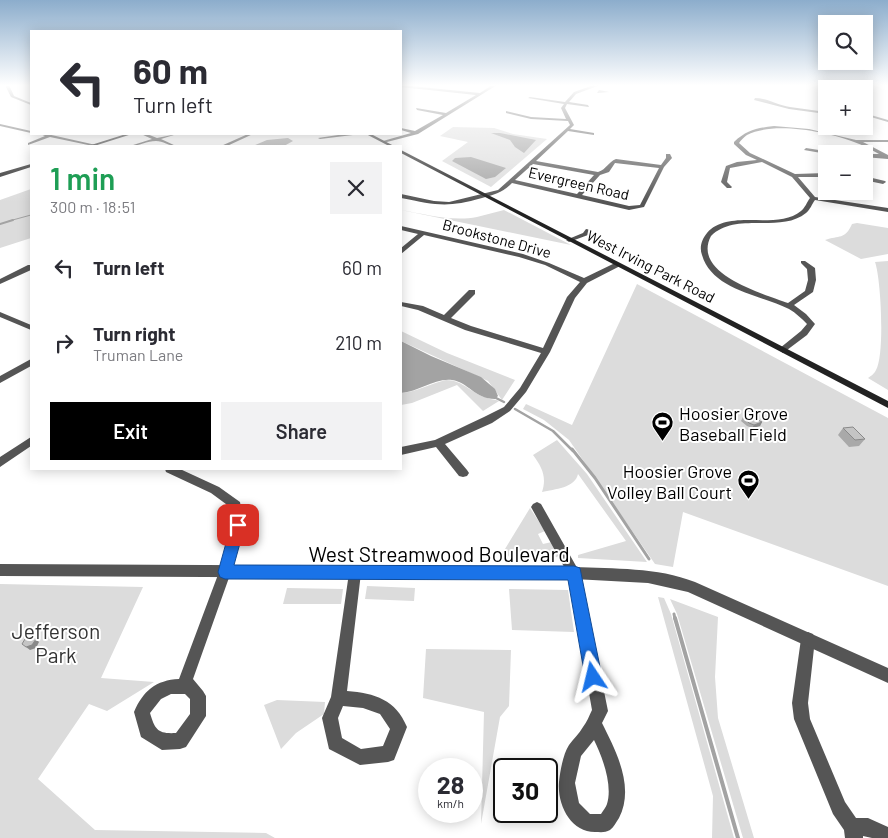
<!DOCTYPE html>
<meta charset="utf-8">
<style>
body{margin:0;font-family:Barlow,sans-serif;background:#f2f2f3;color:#2b2b33;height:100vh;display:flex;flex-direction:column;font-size:19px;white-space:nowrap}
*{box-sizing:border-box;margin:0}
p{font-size:16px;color:#7c7c81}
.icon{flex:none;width:28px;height:28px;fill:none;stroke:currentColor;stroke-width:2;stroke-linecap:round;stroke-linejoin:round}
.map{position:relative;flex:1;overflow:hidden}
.side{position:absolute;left:30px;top:145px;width:372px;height:325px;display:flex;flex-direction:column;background:#fff;border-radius:0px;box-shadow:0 2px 12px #0003}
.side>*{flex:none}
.guide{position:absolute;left:30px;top:30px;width:372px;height:105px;border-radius:0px;box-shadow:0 2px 12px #0003;background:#fff;color:#2b2b33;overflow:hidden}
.buttons{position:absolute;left:818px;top:15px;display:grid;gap:10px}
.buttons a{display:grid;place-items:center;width:55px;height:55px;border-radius:0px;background:#fff;box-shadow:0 2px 12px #0003;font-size:25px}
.speed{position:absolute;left:418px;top:758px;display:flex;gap:10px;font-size:25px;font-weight:700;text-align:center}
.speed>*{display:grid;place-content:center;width:65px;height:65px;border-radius:50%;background:#fff;box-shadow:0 2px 12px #0003;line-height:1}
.speed small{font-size:12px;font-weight:400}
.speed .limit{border:2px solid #111;border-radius:8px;background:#fff;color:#111}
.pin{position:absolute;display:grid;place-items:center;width:42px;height:42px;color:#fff;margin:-21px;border-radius:10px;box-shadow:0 2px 8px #0006}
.me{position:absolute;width:55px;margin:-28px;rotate:350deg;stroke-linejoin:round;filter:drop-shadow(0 0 4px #0008)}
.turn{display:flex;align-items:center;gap:18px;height:105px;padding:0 20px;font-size:22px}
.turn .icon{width:65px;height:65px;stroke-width:2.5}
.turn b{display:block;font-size:35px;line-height:42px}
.round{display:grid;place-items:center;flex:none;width:52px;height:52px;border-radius:0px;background:#f2f2f3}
.summary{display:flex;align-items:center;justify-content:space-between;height:85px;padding:0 20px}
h1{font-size:30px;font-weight:600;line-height:38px;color:#1e9e55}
.button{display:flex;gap:10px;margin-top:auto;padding:10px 20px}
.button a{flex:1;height:58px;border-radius:0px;background:#000;color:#fff;font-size:20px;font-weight:600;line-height:58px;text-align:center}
.button a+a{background:#f2f2f3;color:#2b2b33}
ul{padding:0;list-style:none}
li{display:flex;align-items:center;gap:15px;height:75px;padding:0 20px}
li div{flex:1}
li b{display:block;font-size:19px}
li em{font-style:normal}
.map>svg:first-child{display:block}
.green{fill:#dcdcdc}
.water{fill:#a3a3a3}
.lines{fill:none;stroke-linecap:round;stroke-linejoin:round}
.stream-far4{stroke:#a3a3a3;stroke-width:1}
.stream-far3{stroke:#a3a3a3;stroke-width:2}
.stream-far2{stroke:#a3a3a3;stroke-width:2.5}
.stream-far1{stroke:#a3a3a3;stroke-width:3}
.stream{stroke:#a3a3a3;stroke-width:4}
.minor{fill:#555;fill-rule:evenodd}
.tertiary{fill:#555;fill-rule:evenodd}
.secondary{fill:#222;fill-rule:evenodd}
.wall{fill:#a9a9a9}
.shaded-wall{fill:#898989}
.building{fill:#c4c4c4;stroke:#898989}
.route{fill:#1a73e8;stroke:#114b97}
.labels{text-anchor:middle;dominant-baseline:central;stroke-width:4;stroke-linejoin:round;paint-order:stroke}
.far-street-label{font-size:15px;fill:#000;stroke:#fff}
.poi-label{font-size:18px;fill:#000;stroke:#fff;text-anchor:start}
.near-street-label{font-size:21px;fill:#000;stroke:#fff}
.near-park-label{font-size:21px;fill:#333;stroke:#fff}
</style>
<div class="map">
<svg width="888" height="838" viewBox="0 0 888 838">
<rect width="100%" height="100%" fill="#fff"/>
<!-- green -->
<path class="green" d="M453,127L494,128L513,134L547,139L491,187L442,161L468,142L440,136Z
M31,189V238L0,248V200Z
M401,210C425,214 452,222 477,217C486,215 495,212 504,210L571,245Z
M857,223L888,228V254L861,259L825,240C839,235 845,240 852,224Z
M888,261V390L868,378C871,376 875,373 876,370C885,355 881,278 875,262Z
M637,284L888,418V586L683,512L673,567L655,564L569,440L544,420L523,409L526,404L572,425Z
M401,331L447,353L515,380L502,400L488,381L401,341Z
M446,380C463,380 472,394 487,398C491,400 495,399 499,401L483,411L457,385L412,403L401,405V393C417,392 431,383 446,380Z
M557,440L587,474L647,562L578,558V555L626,541L578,474C575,488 555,489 542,492C547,477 542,467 533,455Z
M530,508L545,531L538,534L543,544L552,542L560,557L510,559L505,549Z
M0,584L143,587L101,678L154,682L107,711L89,704L38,779L95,830L266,833L275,838H0Z
M367,586L415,588L414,601L365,599Z
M287,588L343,589L341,604H283Z
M509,589L568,590L574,632L512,630Z
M658,597L664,598L671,614L734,838H712L713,796Z
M670,599L718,617L715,677L718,718L754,838H743L677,614Z
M426,649L511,650L509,706L500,717L481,824L484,712L423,698Z
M277,700L325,702L324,714L296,733L281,749L264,705Z"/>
<!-- water -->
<path class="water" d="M491,133H500L536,140L524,153L515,147L510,140Z
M288,138L293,141L284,146H253L267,140Z
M471,157L506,168L495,177L486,179L452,161L455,158Z
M401,341L431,356L481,377L495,389L498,396L495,399C475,399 468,382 452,380C434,378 419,392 401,393Z"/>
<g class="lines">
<!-- stream-far4 -->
<path class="stream-far4" d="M9,221L31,215"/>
<!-- stream-far3 -->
<path class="stream-far3" d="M0,224L13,220"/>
<!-- stream-far2 -->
<path class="stream-far2" d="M496,398L504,402
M515,409L553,431L573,451"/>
<!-- stream-far1 -->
<path class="stream-far1" d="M572,449L595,478L649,559
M674,614L675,619"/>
<!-- stream -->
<path class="stream" d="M675,618L738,838"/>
<!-- minor -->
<path class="minor" d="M5,85H9L14,96L31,103V105L11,97Z
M401,85L480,93L492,85H497L418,134L383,143V141L411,133L401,130V128L415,131L443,115L417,110L416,108L446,113L476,95L401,87Z
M594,85H600L576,94L569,102L588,105L589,107L567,104L565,108L574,125L570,129L594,133V135L568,131L536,161L598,172C607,169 608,162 616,159L661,165L666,158V154H670L672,158L664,167L644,207L629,210L512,183C502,193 495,194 482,198C447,208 436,205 401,198V194L434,201L449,202L498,190L570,125L568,121L531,119L506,113V111L531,117L566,119L561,108L564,104L528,98L530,97L565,102L574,92ZM615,163L659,168L640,205L629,206L582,195L600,175L609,172ZM533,164L594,175L577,194L515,180Z
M832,85H846L866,89L864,90V89Z
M599,90L609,92L597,93Z
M819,96H826V100L818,98Z
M755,98C767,98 777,105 790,107C802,109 814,110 826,112V114L789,109L754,100Z
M864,113L888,120V122L864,115Z
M0,124L31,131V133L0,126Z
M774,126L809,129L856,140H888V142H863L888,155V159L864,157V154H879C871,150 863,145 854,142C828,132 773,121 747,135C744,137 741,140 739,143L750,153L795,174L826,173V177H798L815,197L888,208V212L815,200C812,204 810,210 806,213C780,234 736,211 711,236C691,274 764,294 788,303L805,291L808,280L807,269L801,263V261H805L815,268L816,280L813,292L794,305L806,314L815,324L807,335L783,353L779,350L780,348L801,331L807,324C802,319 796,313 789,309C761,295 712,290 702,255C699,247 702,239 707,233C729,208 777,231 801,211C805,208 807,202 810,198L792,177L762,162L730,168L727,182L732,187L731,188H727L721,182L726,166L737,162L757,160L746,155L734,144V142C747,130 757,128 774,126Z
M40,134H47L96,145L93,146L50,137L28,145V143L45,136Z
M141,134H147L157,138L177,134L161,139L176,146C169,146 163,141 156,141C147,141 139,146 130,146L152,139Z
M248,134H253L227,146H221Z
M345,134L353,135L320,139L318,138Z
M806,148L838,153L840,154H827L804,150Z
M864,176L885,181L886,182L883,184L864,180Z
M401,226L523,254L549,263L584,278L615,263L622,265L587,283L575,298L550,352L526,392L510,411L492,423L445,444L467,470L469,473L467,476L463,477L459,476L436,447L401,455V447L435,440L484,417L504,407L520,388L541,353L465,330L418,310L401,306V302L423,306L444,315L469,290H475V294L451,318L471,326L543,348L567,297L580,282L545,265L519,257L424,235L401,254V248L418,234L401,230Z
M586,229L591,230L588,235L569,242L566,240L583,233Z
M28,265H31V270L0,284V279Z
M0,312L31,325V330L0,317Z
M31,359V366L0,383V376Z
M31,437V446L0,467V457Z
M165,469H180L219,487L240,502L244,525L231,572L193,679L203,691L206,696V716L186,747L180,749L162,750L141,737L134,712C143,691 156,680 179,679L219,572L232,525L230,507L211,493L166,472ZM171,694H185L190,699V714L176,733C158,734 155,730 150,713L161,699Z
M537,502L541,504L580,573L608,711L602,723C616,751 635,787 619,818C616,822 614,827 610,830C605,833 600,832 595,832C571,832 557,805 559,782C560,772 563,754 569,745C573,739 579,734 583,727C587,722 589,716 592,710L568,574L531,507L533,504ZM594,740C602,756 613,785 607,804C606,807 603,811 601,814H590L579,803L575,783L581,756Z
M355,567L360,569L361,573L347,691C375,693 396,700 407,727L394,760L388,762L360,765L329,749L322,718L331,697L349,573L350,569ZM343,706L363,708L380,714L390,729L383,746L361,749L342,738L338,718Z
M808,632L813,634L815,639L808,703L810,719L845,802L856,818H868L888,827V838H872L863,836V838H845L844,830L833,814L794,719L792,703L801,639L803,634Z"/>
<!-- tertiary -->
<path class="tertiary" d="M0,564L574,567C614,569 657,567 695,582L888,668V683L688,592L648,583L574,579L0,576Z"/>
<!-- secondary -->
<path class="secondary" d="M126,134H132L94,146H88Z
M366,134H371L394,146H389Z
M401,150L888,401V408L401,153Z
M31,164V167L0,177V173Z"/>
</g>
<!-- wall -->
<path class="wall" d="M743,417L762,422L760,426L752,428L747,426L741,421Z
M843,428L865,439L859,446L849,447L838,435Z"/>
<!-- shaded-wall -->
<path class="shaded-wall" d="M762,422L760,426L752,428L754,425Z
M36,639L39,642L36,648L30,650L26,647Z"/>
<!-- building -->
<path class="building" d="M750,416L762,422L754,425L749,423L743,417Z
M853,427L865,439L855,440L843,428Z
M31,636L36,639L32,645L26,647L22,644L25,639Z"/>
<!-- sky -->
<linearGradient id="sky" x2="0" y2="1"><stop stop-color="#8cadcc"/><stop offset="0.42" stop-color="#fff"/><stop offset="1" stop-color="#fff" stop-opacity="0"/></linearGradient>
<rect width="888" height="203" fill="url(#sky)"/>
<!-- route -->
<path class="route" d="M238,519L243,521L245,525L234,565L574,566L580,568L602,677L599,683L593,685L587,683L585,677L568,580L225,579L220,577L218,572L231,525L233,521Z"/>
<!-- icons -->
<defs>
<symbol id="stadium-pin" viewBox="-11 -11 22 30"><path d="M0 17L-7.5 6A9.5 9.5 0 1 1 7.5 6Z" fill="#000" stroke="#fff"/><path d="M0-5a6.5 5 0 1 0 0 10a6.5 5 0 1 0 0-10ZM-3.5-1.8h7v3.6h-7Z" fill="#fff"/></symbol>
</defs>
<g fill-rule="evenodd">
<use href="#stadium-pin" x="650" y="410" width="25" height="34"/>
<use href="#stadium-pin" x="736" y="468" width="25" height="34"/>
</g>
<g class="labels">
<!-- far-street labels -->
<g class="far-street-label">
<text transform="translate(579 183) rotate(13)">Evergreen Road</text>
<text transform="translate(497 238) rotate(15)">Brookstone Drive</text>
<text transform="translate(651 266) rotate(27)">West Irving Park Road</text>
</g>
<!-- poi labels -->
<g class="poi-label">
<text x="679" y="413">Hoosier Grove<tspan x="679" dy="21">Baseball Field</tspan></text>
<text x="732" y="471" text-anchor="end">Hoosier Grove<tspan x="732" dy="21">Volley Ball Court</tspan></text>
</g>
<!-- near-street labels -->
<g class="near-street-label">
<text x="439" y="553">West Streamwood Boulevard</text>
</g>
<!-- near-park labels -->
<g class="near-park-label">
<text x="56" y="630">Jefferson<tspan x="56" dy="24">Park</tspan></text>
</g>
</g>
</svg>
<div class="buttons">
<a><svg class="icon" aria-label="search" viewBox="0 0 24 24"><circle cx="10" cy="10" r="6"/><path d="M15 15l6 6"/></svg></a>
<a>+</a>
<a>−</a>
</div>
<div class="speed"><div>28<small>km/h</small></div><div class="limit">30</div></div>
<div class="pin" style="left:238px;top:525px;background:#d93025"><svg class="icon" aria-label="arrive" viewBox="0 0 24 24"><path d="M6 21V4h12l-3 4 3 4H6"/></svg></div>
<svg class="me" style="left:593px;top:677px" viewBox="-20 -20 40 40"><path d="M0-17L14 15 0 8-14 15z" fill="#1a73e8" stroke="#fff" stroke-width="4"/></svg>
<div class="guide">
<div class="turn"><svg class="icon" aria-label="left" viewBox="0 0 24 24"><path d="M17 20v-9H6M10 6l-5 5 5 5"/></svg><div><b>60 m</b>Turn left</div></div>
</div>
<section class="side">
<div class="summary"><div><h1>1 min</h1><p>300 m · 18:51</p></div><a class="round"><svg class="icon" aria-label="close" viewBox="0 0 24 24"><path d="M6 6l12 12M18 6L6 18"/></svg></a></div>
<ul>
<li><svg class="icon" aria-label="left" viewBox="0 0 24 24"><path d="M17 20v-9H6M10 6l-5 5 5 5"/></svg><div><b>Turn left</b></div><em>60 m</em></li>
<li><svg class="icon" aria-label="right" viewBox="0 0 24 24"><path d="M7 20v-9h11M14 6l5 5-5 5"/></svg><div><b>Turn right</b><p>Truman Lane</p></div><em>210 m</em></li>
</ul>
<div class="button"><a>Exit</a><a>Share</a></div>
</section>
</div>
